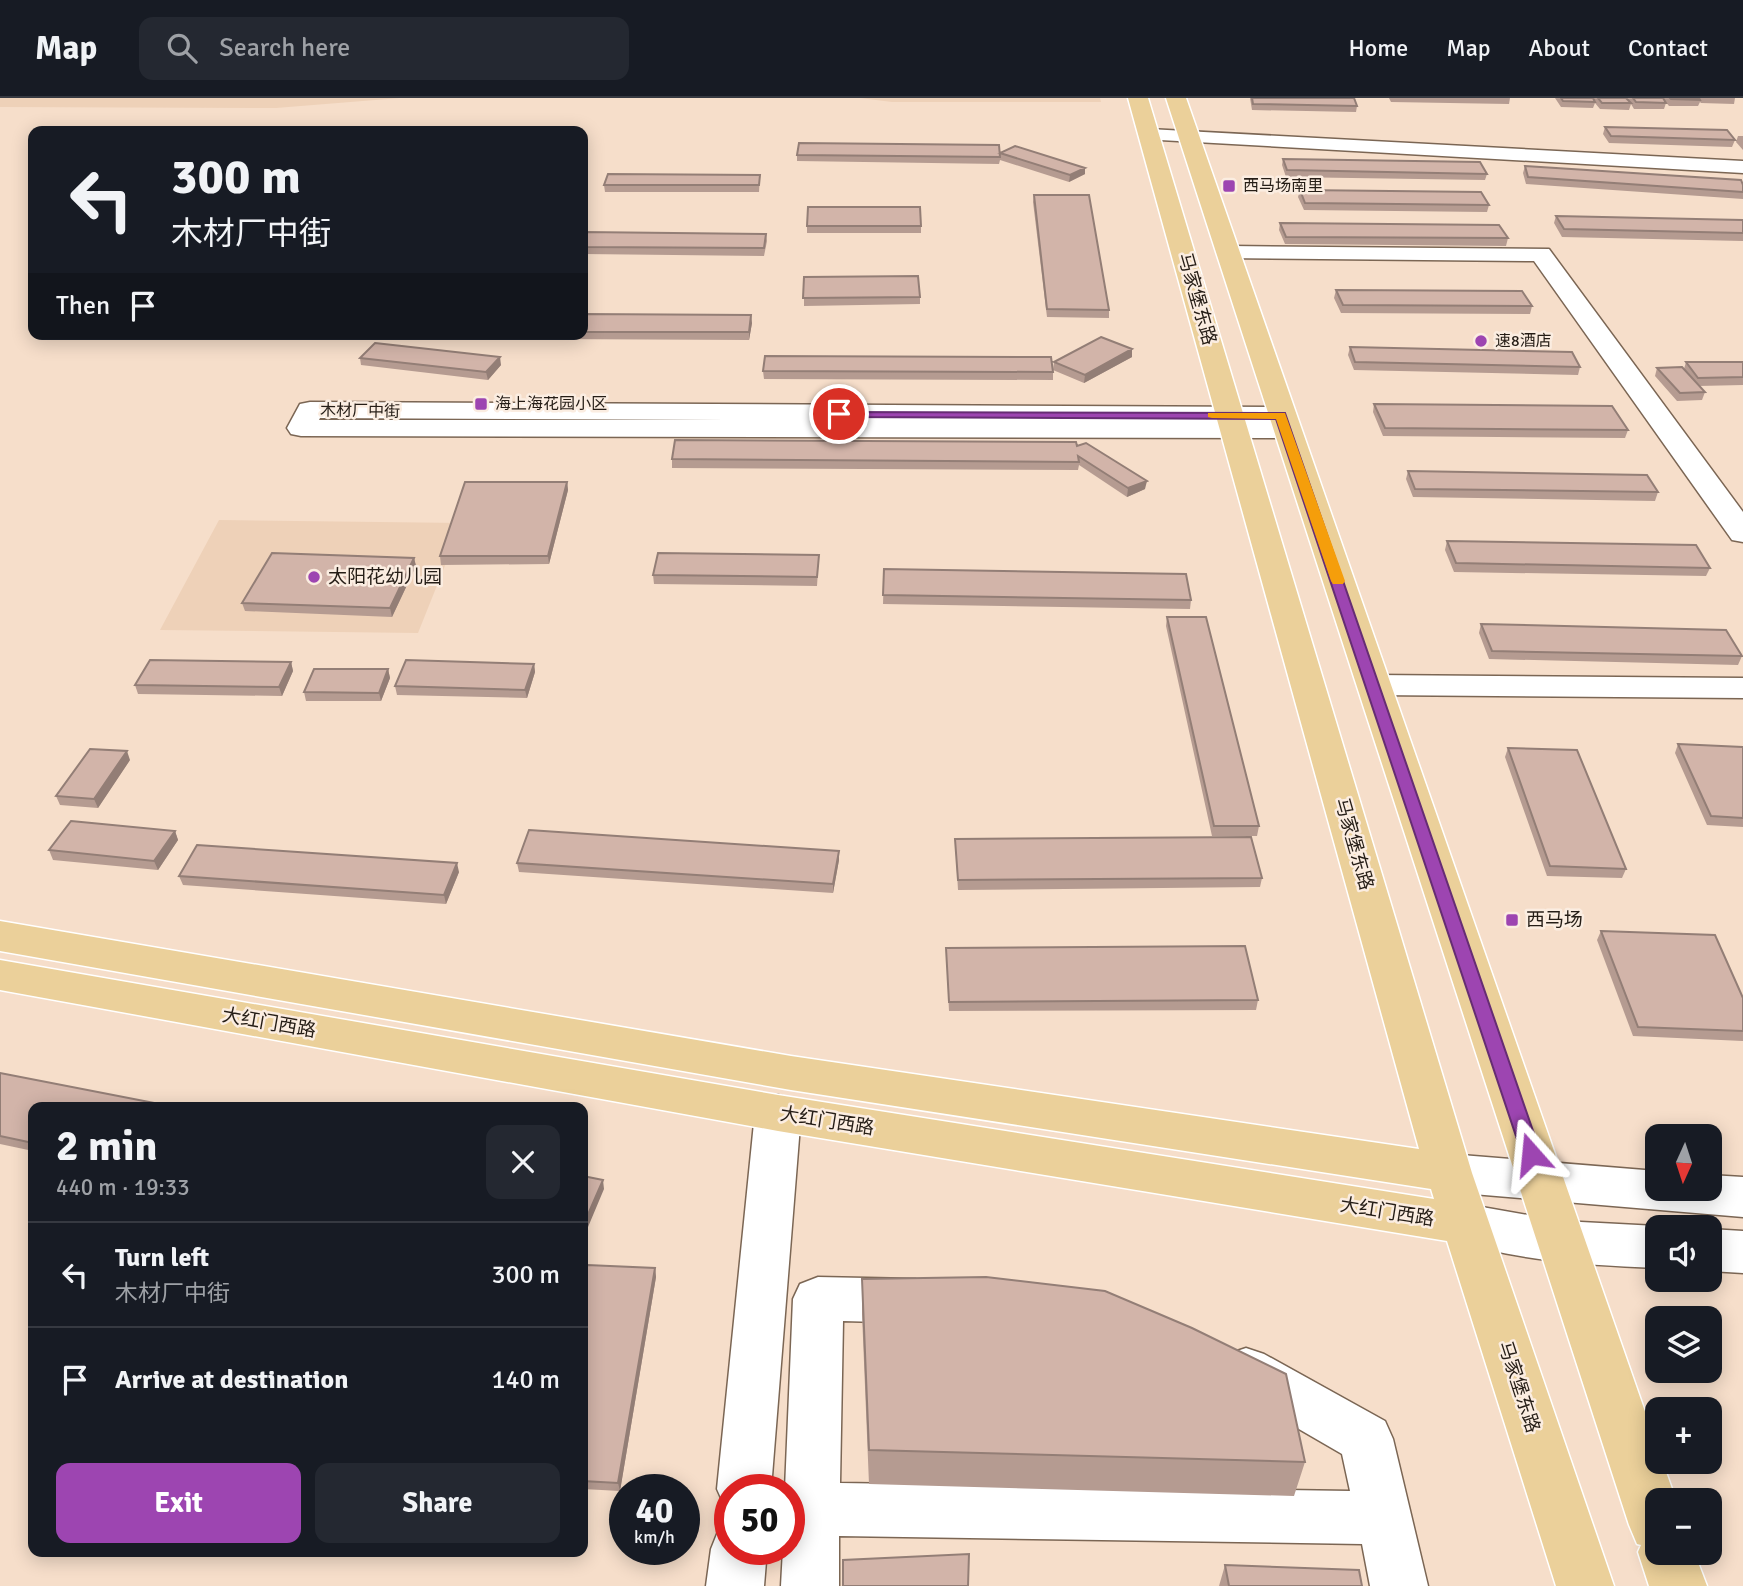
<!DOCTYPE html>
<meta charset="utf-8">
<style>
body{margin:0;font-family:Signika,"Noto Sans SC",sans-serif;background:#242831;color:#f1f3f6;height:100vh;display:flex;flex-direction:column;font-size:26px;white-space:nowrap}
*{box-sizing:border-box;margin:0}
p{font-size:23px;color:#9ea1a6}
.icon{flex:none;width:38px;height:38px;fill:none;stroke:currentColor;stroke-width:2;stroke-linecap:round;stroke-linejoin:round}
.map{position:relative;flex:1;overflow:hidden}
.drawer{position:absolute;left:28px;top:1004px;width:560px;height:455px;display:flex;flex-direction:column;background:#171b24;border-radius:14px;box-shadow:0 4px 18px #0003}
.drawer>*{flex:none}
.top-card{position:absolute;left:28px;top:28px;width:560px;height:214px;border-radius:14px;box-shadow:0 4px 18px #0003;background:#171b24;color:#f1f3f6;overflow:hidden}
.needle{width:46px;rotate:183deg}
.buttons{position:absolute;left:1645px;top:1026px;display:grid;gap:14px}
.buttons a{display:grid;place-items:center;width:77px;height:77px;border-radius:14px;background:#171b24;box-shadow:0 4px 18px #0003;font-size:35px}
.speed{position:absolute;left:609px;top:1376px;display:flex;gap:14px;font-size:35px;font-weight:700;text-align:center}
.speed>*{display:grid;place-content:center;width:91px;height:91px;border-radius:50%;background:#171b24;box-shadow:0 4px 18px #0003;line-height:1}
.speed small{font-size:18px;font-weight:400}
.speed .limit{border:10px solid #d22;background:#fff;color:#111}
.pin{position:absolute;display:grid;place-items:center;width:60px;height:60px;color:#fff;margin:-30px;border:4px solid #fff;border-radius:50%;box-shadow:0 2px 7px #0007}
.me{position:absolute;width:77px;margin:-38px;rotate:342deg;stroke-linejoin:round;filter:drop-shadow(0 0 5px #0008)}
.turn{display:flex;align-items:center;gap:24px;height:147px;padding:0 28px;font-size:32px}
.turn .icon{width:91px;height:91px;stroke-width:2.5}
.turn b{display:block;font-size:49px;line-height:60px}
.then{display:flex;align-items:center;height:66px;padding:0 28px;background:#0003;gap:14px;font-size:26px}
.round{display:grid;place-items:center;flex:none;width:74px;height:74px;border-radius:14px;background:#242831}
.summary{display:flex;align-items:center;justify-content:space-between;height:119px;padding:0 28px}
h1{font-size:42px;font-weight:700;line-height:52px}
.cta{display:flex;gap:14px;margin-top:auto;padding:14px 28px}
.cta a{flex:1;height:80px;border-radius:14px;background:#9d45b1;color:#fff;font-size:28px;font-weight:700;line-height:80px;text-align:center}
.cta a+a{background:#242831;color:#f1f3f6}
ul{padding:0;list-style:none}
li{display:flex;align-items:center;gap:21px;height:105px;padding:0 28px;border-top:2px solid #363941}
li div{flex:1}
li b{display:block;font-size:26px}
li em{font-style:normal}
header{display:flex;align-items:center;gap:42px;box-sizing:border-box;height:98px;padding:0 35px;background:#171b24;border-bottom:2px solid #363941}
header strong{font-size:33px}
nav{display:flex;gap:38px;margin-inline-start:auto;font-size:24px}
.search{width:490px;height:63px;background:#242831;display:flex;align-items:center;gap:18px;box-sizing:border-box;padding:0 24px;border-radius:14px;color:#9ea1a6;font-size:26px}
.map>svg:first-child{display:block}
.built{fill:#eed1b8}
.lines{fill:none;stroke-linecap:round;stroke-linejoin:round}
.minor-casing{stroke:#7b6654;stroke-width:3}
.major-casing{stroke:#fff;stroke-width:3}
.minor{fill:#fff;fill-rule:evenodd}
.major{fill:#ebd09a;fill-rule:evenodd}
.wall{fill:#b59b91}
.shaded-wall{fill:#937e76}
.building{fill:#d2b4a9;stroke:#937e76;stroke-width:2}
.route{fill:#9d45b1;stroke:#662d73;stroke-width:2}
.slow{fill:#f59e0b}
.poi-dot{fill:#9d45b1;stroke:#fbede1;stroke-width:2.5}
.labels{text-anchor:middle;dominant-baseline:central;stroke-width:5;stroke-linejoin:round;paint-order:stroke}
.far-poi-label{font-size:16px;fill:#251d16;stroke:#fbede1;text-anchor:start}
.far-street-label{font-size:16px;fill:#251d16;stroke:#fbede1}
.street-label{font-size:19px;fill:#251d16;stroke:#fbede1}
.poi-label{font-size:19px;fill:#251d16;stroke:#fbede1;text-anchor:start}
</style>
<header>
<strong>Map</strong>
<div class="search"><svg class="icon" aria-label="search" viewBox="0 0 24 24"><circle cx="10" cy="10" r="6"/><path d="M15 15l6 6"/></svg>Search here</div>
<nav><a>Home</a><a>Map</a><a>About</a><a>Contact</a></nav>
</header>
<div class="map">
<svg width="1743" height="1488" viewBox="0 0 1743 1488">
<rect width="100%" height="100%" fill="#f6deca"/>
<!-- built -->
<path class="built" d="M0,0H400L276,10L0,9Z
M860,0H1100L1101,4H892Z
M219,422L462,425L418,535L160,532Z"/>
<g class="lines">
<defs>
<path id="minor" d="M1149,31L1743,63V75L1142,41L1139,37L1142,33Z
M1230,148L1549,151L1743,414V444L1732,442L1534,163L1222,160L1218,155L1222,150Z
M310,304L1281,309L1291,311L1295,317L1287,324L1296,326L1300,332L1296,338L1286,340L301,338L291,336L287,330L300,306ZM320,320L727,322H319Z
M1374,577L1743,580V600L1374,597L1362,594L1357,587L1362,580Z
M778,997L794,1002L801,1015L771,1391H730V1412L725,1409L717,1391L755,1015L762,1002Z
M1449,1056L1657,1073V1090H1710V1077L1743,1079V1119L1449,1094L1432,1088L1426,1075L1432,1062Z
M1465,1106L1562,1123L1657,1128V1170C1588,1167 1514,1163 1448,1140L1441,1126L1448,1112Z
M1710,1131L1743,1133V1175L1710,1173Z
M818,1179L915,1181L933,1188L940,1203L933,1218L915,1225L843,1223L840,1385L1350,1393L1342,1356L1228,1290L1220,1273L1228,1256L1246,1250L1264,1256L1385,1323L1393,1341L1428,1488H1370L1362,1446L839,1438V1488H781L783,1451H789V1391H785L793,1201L800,1186Z
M730,1427V1451H767L764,1488H706L711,1451L719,1431Z"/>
<path id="major" d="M1128,0H1148L1472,1075L1614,1488H1556L1447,1143L778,1033L0,892V862L778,997L1434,1101L1431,1091L791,992L0,853V823L791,958L1419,1051Z
M1166,0H1186L1657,1348V1363H1662L1676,1402H1657V1454H1694L1707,1488H1649L1638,1454L1641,1447L1637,1446L1629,1427Z"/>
</defs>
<!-- minor casing -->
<use href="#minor" class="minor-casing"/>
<!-- major casing -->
<use href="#major" class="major-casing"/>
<!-- minor -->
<use href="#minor" class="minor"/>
<!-- major -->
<use href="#major" class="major"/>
</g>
<!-- wall -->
<path class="wall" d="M1250,0H1354L1357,8L1356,14L1252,12Z
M1389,0H1510L1509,6L1391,4Z
M1555,0H1735L1734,6L1701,5L1700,4L1698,8H1669L1665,3L1666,5L1664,11H1634L1631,6L1629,12L1600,11L1595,5L1593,10L1561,9Z
M1605,29L1735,42L1732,49L1609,45L1603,36Z
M1738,38H1743V52L1736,44Z
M1000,55L1085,76L1069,84L1000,62L999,66L797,63V57Z
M1283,61L1487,76L1485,82L1286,79L1282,67Z
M1525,68L1743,87V101L1526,86L1523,75Z
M760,77L759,94H605L604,87Z
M1300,92L1489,107L1487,114L1304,112L1298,99Z
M1034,97L1109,212V220L1047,219L1033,104Z
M1556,118L1743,122V143L1562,139L1554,125Z
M1280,125L1508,140L1506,148L1285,146L1279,132Z
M807,128H921V135H807Z
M583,134L766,136L767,143L764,158L583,156Z
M804,179L920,199V206L804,208Z
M1336,192L1532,208L1530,216L1341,215L1334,200Z
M583,216L752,225L749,242L545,241V236H583Z
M1350,249L1580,269L1578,277L1354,272L1348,257Z
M1132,251V259L1084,285L1053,272L1054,264Z
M360,260L501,267L488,282L361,267Z
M1686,264H1743V287L1698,288L1705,294L1702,302L1677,303L1655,278L1657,270L1684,271Z
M763,273L1053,274V282L764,281Z
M1374,306L1628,332L1625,340L1383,338L1373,314Z
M1077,348L1145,391L1127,399L1079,367L1078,372L672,370V361Z
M1408,373L1658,394L1655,403L1413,399L1406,381Z
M567,384L568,392L549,466L441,467L440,458Z
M1447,443L1710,470L1706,478L1454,474L1445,452Z
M819,457L817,488L654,486L653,477Z
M414,460L416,468L392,519L245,513L242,505Z
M884,471L1191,502L1190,511L883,506Z
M1167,519L1259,728L1257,738H1212L1166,528Z
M1481,526L1742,558L1738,567L1489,561L1479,535Z
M291,564L293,573L282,598L138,596L135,587Z
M534,566L535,574L527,600L397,597L395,588Z
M388,571L390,580L381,603H306L304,594Z
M1678,646L1743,649V729L1707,727L1675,655Z
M1508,650L1626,771L1622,780L1547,778L1505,659Z
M130,662L98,710L60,707L56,698Z
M175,733L178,742L158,772L53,762L49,752Z
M955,741L1262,780L1260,789L958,792Z
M839,762L833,795L519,774L517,765Z
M459,774L446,806L183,787L179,778Z
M1601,833L1743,900V943L1633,938L1597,842Z
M946,850L1258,902L1256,912L949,913Z
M0,975L33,1010V1053L0,1046Z
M655,1170L656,1179L620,1393L583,1391V1186Z
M862,1181L1305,1364L1294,1398L869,1386L862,1216Z
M1225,1467L1362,1488H1219Z"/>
<!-- shaded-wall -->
<path class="shaded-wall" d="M1085,70V76L1069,84L1070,77Z
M751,217L752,225L749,242V234Z
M1132,251V259L1084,285L1085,277Z
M500,259L501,267L488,282L486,274Z
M1147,383L1145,391L1127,399L1128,390Z
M567,384L568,392L549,466L548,458Z
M414,460L416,468L392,519L390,510Z
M291,564L293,573L282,598L279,589Z
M534,566L535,574L527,600L525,592Z
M388,571L390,580L381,603L379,595Z
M127,653L130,662L98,710L94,701Z
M175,733L178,742L158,772L154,763Z
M839,753V762L833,795V786Z
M457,765L459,774L446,806L444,797Z
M603,1082L604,1091L583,1141V1128Z
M655,1170L656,1179L620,1393L618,1385Z"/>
<!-- building -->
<path class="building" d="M1252,0H1354L1357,8L1253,6Z
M1561,0H1593L1595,4L1563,3Z
M1598,0H1626L1631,5H1602Z
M1633,0H1663L1666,5L1636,4Z
M1670,0H1699L1700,2L1671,1Z
M1605,29L1727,32L1735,42L1611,38Z
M799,45L999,47L1000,59L797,57Z
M1015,48L1085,70L1070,77L1000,55Z
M1283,61L1480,64L1487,76L1287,72Z
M1525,68L1741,82L1743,87V94L1528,79Z
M608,76L760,77L759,87H604Z
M1300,92L1481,94L1489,107L1305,105Z
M1034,97H1089L1109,212L1047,211Z
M808,109H920L921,128H807Z
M1556,118L1743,122V135L1564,131Z
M1280,125L1499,127L1508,140L1286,139Z
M583,134L766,136L764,150L583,149Z
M918,178L920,199L803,200L804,179Z
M1336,192L1522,193L1532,208L1343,207Z
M583,216L751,217L749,234H583Z
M1101,239L1132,251L1085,277L1054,264Z
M375,245L500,259L486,274L360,260Z
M1350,249L1572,254L1580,269L1355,264Z
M765,258L1051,259L1053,274L763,273Z
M1686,264H1743V279L1698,280Z
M1682,269L1705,294L1680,295L1657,270Z
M1374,306L1612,308L1628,332L1385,330Z
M675,342L1076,344L1077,348L1086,345L1147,383L1128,390L1078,358L1079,364L672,361Z
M1408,373L1647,377L1658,394L1415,391Z
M465,384H567L548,458H440Z
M1447,443L1696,447L1710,470L1456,465Z
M272,455L414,460L390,510L242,505Z
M658,455L819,457L817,479L653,477Z
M884,471L1186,476L1191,502L883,497Z
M1167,519H1206L1259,728H1214Z
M1481,526L1726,532L1742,558L1492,553Z
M150,562L291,564L279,589L135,587Z
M406,562L534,566L525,592L395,588Z
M314,571H388L379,595L304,594Z
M1678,646L1743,649V720L1711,718Z
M1508,650L1577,652L1626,771L1550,768Z
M90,651L127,653L94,701L56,698Z
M71,723L175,733L154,763L49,752Z
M529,732L839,753L833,786L517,765Z
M1251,739L1262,780L958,782L955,741Z
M197,747L457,765L444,797L179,778Z
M1601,833L1715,837L1743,900V933L1638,929Z
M1245,848L1258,902L949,904L946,850Z
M0,975L180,1010H33V1045L0,1038Z
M583,1078L603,1082L583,1128Z
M587,1167L655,1170L618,1385L583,1383V1186Z
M986,1179L1105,1193L1192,1230L1286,1276L1305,1364L869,1352L862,1181Z
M969,1456L968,1488H843V1462Z
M1225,1467L1359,1472L1362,1488H1229Z"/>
<!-- route -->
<path class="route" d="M835,314L1285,315L1541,1056L1538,1062L1531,1064L1525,1062L1522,1056L1276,321L839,319L834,316Z"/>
<!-- slow -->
<path class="slow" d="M1208,315H1285L1345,483L1343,486H1333L1331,483L1276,321L1212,320L1208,319Z"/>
<!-- markers -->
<g class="poi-dot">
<rect x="1222" y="81" width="14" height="14" rx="3.5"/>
<circle cx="1481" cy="243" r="7"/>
<rect x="474" y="299" width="14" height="14" rx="3.5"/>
<circle cx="314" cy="479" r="7"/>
<rect x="1505" y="815" width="14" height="14" rx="3.5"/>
</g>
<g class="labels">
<!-- far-poi labels -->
<g class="far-poi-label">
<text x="1243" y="88">西马场南里</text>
<text x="1495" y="243">速8酒店</text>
<text x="495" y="306">海上海花园小区</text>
</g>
<!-- far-street labels -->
<g class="far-street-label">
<text transform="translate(360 313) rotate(1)">木材厂中街</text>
</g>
<!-- street labels -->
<g class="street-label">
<text transform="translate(1197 201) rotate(74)">马家堡东路</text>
<text transform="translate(1354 746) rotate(74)">马家堡东路</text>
<text transform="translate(269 925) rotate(10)">大红门西路</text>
<text transform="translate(827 1023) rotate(9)">大红门西路</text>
<text transform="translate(1387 1114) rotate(9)">大红门西路</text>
<text transform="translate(1519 1289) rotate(72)">马家堡东路</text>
</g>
<!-- poi labels -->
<g class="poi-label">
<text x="328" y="479">太阳花幼儿园</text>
<text x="1526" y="822">西马场</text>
</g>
</g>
</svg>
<div class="buttons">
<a><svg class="needle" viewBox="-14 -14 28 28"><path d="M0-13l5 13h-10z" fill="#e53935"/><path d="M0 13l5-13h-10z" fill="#9ea1a6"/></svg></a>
<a><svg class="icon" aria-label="sound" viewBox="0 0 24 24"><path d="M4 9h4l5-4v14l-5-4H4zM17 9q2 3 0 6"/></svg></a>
<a><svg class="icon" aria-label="layers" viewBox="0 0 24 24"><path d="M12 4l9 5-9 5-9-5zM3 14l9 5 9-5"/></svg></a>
<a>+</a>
<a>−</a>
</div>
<div class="speed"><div>40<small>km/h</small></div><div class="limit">50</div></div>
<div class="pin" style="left:839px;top:316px;background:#d93025"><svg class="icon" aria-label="arrive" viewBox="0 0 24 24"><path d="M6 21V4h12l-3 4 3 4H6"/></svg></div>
<svg class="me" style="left:1531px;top:1056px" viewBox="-20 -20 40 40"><path d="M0-17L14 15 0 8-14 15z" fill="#9d45b1" stroke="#fff" stroke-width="4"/></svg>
<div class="top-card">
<div class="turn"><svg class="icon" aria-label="left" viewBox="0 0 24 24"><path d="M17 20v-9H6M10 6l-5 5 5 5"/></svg><div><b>300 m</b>木材厂中街</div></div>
<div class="then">Then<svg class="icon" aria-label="arrive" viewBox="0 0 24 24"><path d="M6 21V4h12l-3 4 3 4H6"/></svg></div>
</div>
<section class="drawer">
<div class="summary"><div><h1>2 min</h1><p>440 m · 19:33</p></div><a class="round"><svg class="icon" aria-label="close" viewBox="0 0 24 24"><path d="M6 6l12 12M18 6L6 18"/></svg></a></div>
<ul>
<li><svg class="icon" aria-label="left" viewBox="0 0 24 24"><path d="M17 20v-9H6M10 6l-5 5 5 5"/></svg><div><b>Turn left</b><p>木材厂中街</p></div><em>300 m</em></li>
<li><svg class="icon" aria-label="arrive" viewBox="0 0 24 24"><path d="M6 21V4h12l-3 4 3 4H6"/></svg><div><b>Arrive at destination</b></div><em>140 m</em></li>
</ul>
<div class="cta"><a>Exit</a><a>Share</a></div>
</section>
</div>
